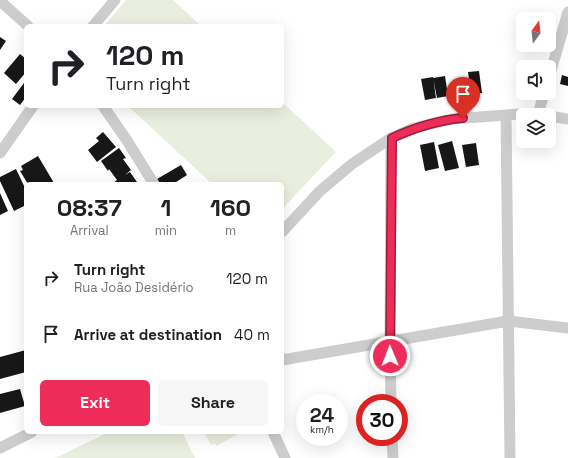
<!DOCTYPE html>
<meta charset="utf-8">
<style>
body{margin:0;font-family:"Space Grotesk",sans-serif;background:#f6f6f6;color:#202124;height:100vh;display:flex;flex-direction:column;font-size:15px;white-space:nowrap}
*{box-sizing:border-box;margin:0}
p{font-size:13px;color:#757577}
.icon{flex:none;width:22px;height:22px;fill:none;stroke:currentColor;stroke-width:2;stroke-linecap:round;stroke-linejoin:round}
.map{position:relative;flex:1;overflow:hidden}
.details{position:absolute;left:24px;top:182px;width:260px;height:252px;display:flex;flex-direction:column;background:#fff;border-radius:6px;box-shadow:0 4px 16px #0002}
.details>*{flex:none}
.top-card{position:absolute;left:24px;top:24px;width:260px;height:84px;border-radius:6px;box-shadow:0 4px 16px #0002;background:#fff;color:#202124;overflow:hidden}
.needle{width:26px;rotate:15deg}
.buttons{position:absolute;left:516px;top:12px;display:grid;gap:8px}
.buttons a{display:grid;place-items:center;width:40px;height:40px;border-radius:6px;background:#fff;box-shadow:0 4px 16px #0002;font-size:20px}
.speed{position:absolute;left:296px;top:394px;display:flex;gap:8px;font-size:20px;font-weight:700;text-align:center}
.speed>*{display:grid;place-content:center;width:52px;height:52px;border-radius:50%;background:#fff;box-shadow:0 4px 16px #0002;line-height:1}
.speed small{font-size:10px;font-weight:400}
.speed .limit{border:6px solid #d22;background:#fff;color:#111}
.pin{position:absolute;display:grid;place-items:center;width:34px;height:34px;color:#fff;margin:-41px -17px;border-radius:50% 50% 50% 0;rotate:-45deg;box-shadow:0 0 4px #0007}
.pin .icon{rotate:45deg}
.me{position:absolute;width:44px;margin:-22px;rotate:359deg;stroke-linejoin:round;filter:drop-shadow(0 0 3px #0008)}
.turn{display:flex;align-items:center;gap:14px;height:84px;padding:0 16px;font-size:18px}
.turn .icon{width:52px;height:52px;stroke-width:2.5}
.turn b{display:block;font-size:28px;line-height:34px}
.eta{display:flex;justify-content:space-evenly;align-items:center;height:68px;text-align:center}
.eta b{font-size:24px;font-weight:700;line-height:28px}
.button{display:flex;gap:8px;margin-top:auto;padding:8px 16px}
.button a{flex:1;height:46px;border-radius:6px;background:#ed2c59;color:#fff;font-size:16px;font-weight:700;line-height:46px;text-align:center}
.button a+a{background:#f6f6f6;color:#202124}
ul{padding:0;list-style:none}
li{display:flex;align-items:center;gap:12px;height:56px;padding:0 16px}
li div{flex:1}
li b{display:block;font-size:15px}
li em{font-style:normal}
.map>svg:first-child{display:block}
.green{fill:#e9eede}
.building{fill:#171717}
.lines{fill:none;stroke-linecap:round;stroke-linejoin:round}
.minor{stroke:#cdcdcd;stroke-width:11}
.route-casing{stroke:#9a1d3a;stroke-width:10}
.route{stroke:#ed2c59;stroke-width:7}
</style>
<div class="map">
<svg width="568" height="458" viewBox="0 0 568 458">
<rect width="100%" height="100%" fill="#fff"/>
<!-- green -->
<path class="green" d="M126,0H173L201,26H104Z
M282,102L336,152L282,209V184H212L128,106H282Z
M109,432H182L195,458H55Z
M204,432H242L216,446L215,443L211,445Z"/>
<!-- building -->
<path class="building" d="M517,18H523V41H516Z
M0,37L6,41L0,50Z
M20,54L26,59V72L16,84L4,73Z
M479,71L482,93L471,94L468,72Z
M562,75L568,77V86L560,84Z
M445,76L448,96L437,98L433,78Z
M433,77L436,98L425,100L421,79Z
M24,83L26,85V97L20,105L12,99Z
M103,132L116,147L97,162L88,150L99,141L96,138Z
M452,141L459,168L445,171L438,145Z
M434,142L439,168L425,171L420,145Z
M476,143L479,165L466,167L462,145Z
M119,148L126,158L123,159L131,170L125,175L130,172L137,182L133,184H112L117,180L109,169L108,171L101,161Z
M38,156L54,183L52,184H28L20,171L23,170L21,166Z
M181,165L187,175L173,184H160L157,179Z
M16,169L26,190V205L14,211L0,181V177Z
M0,193L8,211L0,215Z
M26,350V372L0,379V357Z
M20,389L25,406L0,413V394Z"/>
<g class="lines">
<!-- minor -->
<path class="minor" d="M0,1L28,26
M93,26L115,0
M549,78L568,12
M103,106L126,139L154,184
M506,115L510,458
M538,115L544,93
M549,116L568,119
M0,153L33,106
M282,232L320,191L352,164L391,138L414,128L452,119L519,114L541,115
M282,360L508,321L568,328
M391,403L390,342L391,138
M273,432L285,458
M392,437L393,458
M0,448L32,432"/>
</g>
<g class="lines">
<defs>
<path id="route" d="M390,356L392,138C414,128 438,120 463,118"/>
</defs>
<!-- route casing -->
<use href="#route" class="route-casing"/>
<!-- route -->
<use href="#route" class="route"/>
</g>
</svg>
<div class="buttons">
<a><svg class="needle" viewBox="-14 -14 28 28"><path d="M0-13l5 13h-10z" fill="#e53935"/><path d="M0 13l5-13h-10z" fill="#757577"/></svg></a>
<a><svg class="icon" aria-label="sound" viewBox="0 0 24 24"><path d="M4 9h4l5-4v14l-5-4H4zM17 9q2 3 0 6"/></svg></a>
<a><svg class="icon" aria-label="layers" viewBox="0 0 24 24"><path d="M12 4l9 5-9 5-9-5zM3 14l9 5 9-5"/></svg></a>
</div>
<div class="speed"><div>24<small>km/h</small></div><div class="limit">30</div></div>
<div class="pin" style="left:463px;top:118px;background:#d93025"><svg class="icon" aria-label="arrive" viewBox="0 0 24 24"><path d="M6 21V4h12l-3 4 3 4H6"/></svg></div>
<svg class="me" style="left:390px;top:356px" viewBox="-20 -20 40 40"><circle r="17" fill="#ed2c59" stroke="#fff" stroke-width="3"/><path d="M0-11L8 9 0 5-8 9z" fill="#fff"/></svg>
<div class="top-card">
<div class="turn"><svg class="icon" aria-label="right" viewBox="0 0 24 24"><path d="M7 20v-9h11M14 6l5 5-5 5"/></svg><div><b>120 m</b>Turn right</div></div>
</div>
<section class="details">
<div class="eta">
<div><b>08:37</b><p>Arrival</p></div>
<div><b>1</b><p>min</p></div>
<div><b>160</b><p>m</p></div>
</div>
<ul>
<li><svg class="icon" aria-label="right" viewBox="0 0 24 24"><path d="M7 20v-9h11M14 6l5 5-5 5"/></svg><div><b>Turn right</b><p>Rua João Desidério</p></div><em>120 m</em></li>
<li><svg class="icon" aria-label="arrive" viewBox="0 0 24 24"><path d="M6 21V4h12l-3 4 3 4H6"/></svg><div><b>Arrive at destination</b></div><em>40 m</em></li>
</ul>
<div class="button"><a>Exit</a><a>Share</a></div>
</section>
</div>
